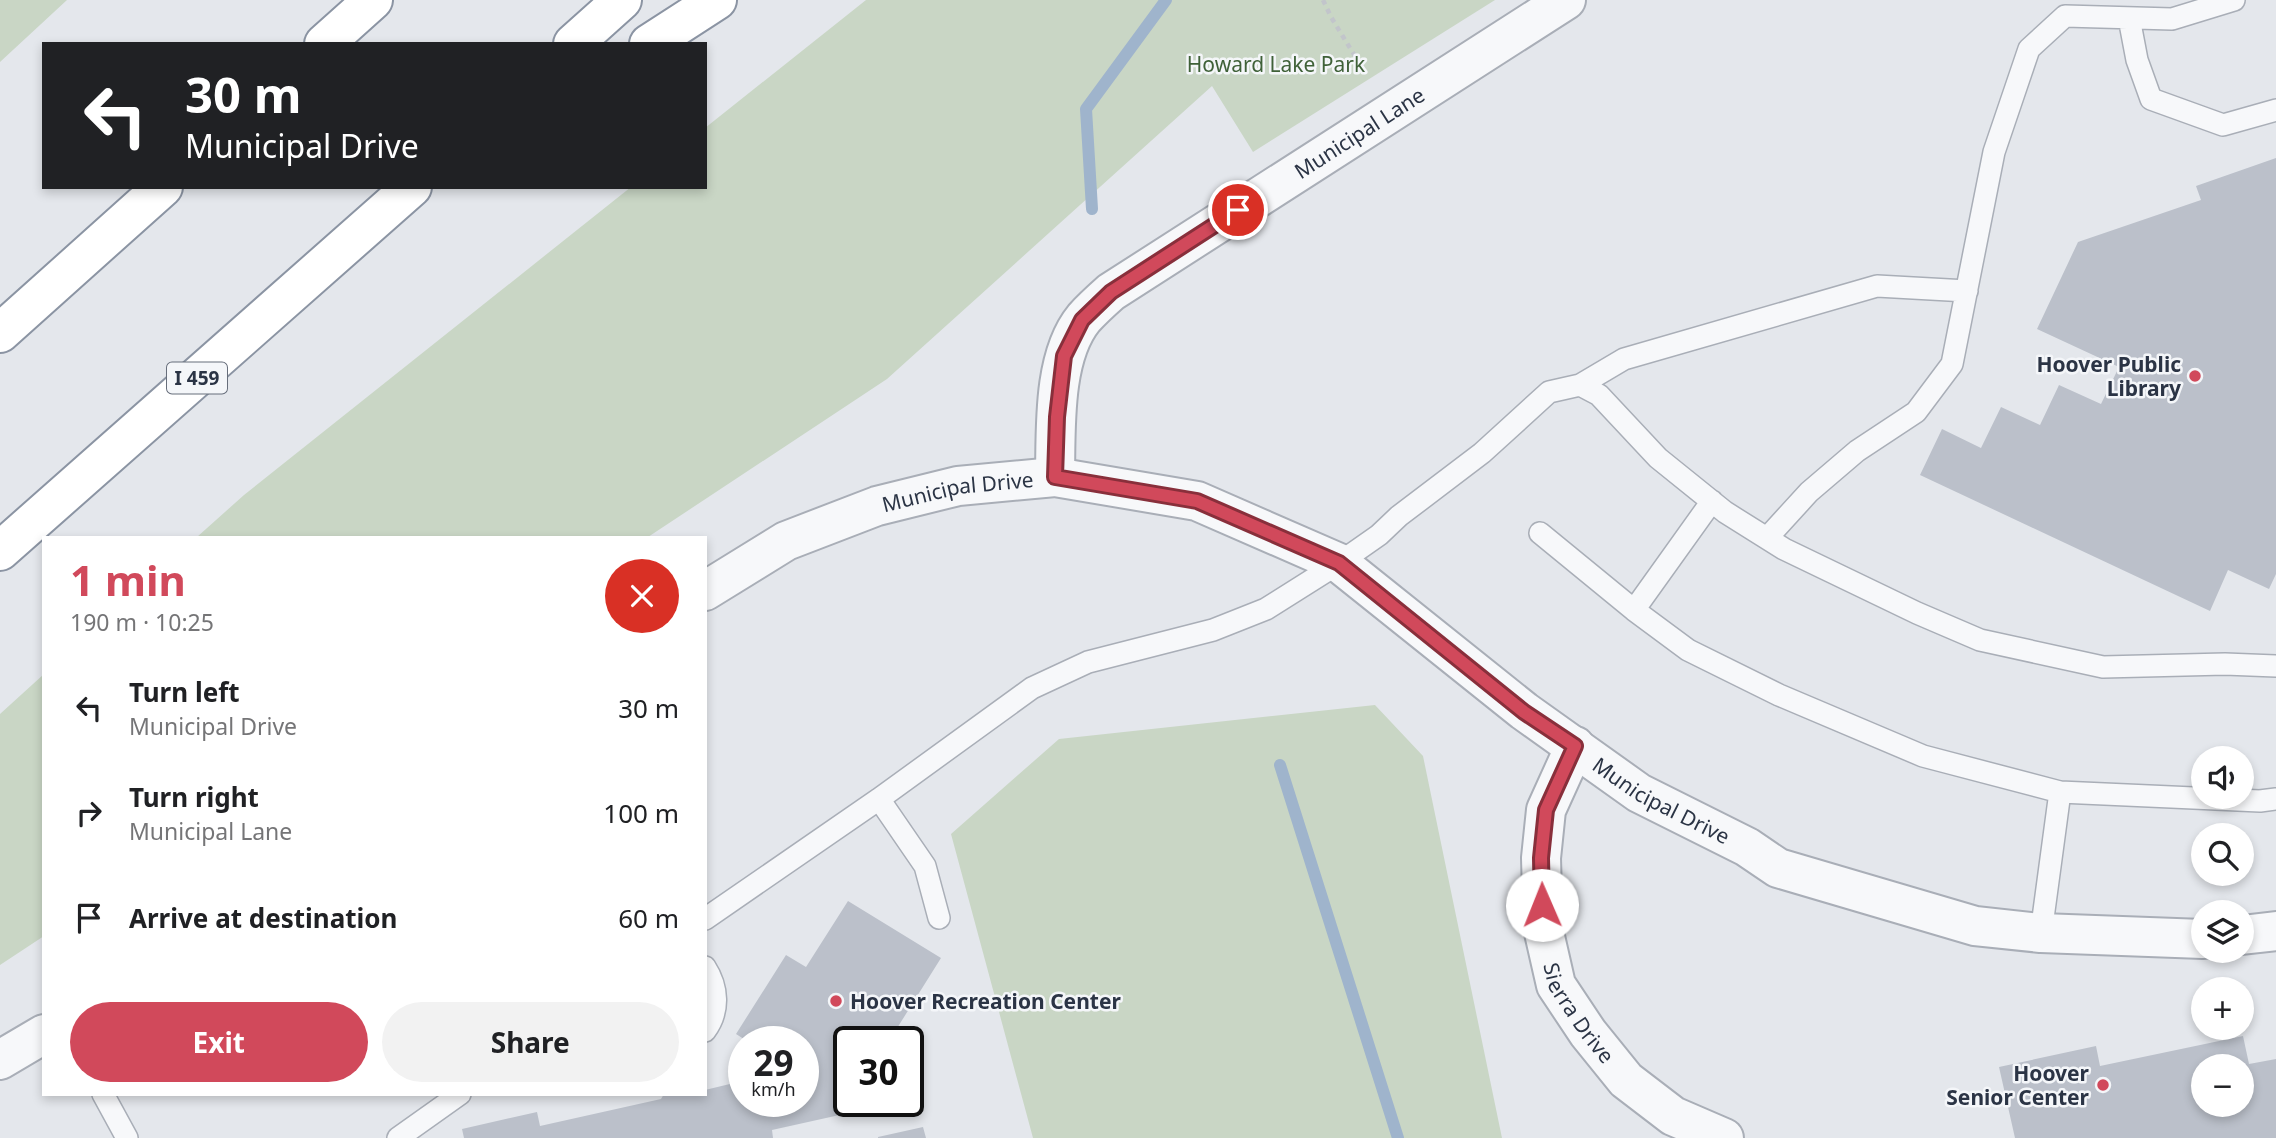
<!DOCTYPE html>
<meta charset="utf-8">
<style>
body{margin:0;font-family:"Noto Sans",sans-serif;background:#f2f2f2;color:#202124;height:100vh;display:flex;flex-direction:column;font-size:26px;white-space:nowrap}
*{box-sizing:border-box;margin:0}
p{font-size:23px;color:#757577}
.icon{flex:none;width:38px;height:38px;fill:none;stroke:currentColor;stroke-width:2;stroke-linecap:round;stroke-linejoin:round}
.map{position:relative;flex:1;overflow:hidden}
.details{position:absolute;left:42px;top:536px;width:665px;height:560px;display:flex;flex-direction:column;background:#fff;border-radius:0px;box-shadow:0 4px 10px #0003}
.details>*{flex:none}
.banner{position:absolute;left:42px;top:42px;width:665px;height:147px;border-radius:0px;box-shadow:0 4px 10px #0003;background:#202124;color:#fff;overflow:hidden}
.fabs{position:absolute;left:2191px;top:746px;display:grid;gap:14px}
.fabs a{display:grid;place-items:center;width:63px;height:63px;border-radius:50%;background:#fff;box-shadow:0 4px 10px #0003;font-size:35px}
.speed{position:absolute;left:728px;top:1026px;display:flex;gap:14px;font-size:35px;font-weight:700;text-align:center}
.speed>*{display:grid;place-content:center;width:91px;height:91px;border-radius:50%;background:#fff;box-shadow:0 4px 10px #0003;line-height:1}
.speed small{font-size:18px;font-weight:400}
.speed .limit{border:4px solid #111;border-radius:10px;background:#fff;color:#111}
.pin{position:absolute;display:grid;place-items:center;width:60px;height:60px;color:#fff;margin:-30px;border:4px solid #fff;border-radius:50%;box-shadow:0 2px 7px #0007}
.me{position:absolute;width:77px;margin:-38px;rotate:359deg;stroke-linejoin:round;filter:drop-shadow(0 0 5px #0008)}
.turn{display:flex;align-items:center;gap:24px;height:147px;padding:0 28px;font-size:32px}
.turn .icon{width:91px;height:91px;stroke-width:2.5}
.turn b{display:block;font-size:49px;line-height:60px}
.round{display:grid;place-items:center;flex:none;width:74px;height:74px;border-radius:37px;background:#f2f2f2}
.headline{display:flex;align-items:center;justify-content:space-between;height:119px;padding:0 28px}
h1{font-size:42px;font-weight:700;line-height:52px;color:#d1495b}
.action{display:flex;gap:14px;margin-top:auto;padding:14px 28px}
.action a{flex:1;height:80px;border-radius:42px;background:#d1495b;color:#fff;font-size:28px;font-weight:700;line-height:80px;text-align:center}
.action a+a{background:#f2f2f2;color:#202124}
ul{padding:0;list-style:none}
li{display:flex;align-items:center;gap:21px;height:105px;padding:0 28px}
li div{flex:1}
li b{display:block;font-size:26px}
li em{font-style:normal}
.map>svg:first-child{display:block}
.green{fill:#c9d6c5}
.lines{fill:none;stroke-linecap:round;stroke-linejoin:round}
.stream{stroke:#9fb4cc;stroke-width:12}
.building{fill:#bbc0ca;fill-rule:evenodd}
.service-casing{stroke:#a9aeb7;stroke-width:24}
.minor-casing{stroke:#a9aeb7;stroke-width:42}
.tertiary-casing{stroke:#a9aeb7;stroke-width:42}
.motorway-casing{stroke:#8b94a3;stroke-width:42}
.path{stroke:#c2c5cb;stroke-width:4.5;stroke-dasharray:5 5;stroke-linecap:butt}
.service{stroke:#f7f8fa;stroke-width:21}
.minor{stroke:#f7f8fa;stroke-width:38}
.tertiary{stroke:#f7f8fa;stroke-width:38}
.motorway{stroke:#fff;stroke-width:38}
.route-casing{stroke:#882f3b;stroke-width:18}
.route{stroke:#d1495b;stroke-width:12}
.poi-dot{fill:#d1495b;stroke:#f4f6f9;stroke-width:2.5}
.labels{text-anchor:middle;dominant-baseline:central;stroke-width:5;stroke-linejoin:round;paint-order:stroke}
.shield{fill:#f4f6f9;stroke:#676e7b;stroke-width:2}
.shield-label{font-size:19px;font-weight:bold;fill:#2b3445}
.park-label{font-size:21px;fill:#3f6138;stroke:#f4f6f9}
.street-label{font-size:21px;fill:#2b3445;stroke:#f4f6f9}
.poi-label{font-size:21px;font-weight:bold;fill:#2b3445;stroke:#f4f6f9;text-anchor:end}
</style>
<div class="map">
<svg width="2276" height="1138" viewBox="0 0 2276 1138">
<rect width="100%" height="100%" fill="#e4e7ec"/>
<!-- green -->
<path class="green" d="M0,0H67L0,62Z
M866,0H1495L1253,152L1212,86L887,379L648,537H197L244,495L631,187H705V128Z
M44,674V936L0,965V714Z
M1375,705L1423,756L1502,1138H1033L951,834L1059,739Z"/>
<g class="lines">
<!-- stream -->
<path class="stream" d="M1092,209L1086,109L1166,0
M1280,765L1398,1138"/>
</g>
<!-- building -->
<path class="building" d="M2276,158V574L2269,589L2228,570L2210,611L1920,475L1942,429L1981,448L2001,407L2040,425L2059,385L2101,404L2119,367L2037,329L2078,242L2201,200L2196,186Z
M848,901L941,958L889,1041H849V1101H852L844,1114L772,1130L773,1138H464L462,1129L537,1112L540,1126L661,1099L664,1094H705V1090L734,1083L744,1067V1101H803V1041H747L736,1034L786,955L806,967Z
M2243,1036L2249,1064L2276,1059V1138H2015L1999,1067L2096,1046L2100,1066ZM2203,1066H2242V1104H2203Z
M923,1127L926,1138H878V1137Z"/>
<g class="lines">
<defs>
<path id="service" d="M2129,18L2137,60L2151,99L2223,125L2276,110
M1580,385L1624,359L1877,286L1967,291
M1540,533L1634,610L1688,650L1779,695L1923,756L2060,792L2260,801L2276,799
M1767,538L1809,492L1857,451L1916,412L1952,364L1994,152L2029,49L2065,16L2172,19L2234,0
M1634,610L1712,501
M879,799L925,866L939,918
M705,919L879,799L1032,688L1088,662L1213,630L1266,609L1339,563L1379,535L1399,516L1482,453L1549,392L1580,385L1599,395L1658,458L1725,512L1784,549L1917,613L1980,640L2103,667L2225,664L2276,666
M2041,933L2060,792
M705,967C718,987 720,1011 705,1031
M103,1094L127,1138
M398,1138L460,1094"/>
<g id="minor">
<path id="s1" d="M1575,746L1546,810L1541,858L1543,928L1556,985L1588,1033L1626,1080L1673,1116L1724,1138"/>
</g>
<g id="tertiary">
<path id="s2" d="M1055,477C1056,430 1052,357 1084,318C1092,309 1102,300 1111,292L1566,0"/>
<path id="s3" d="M705,591L786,541L877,506L958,486L1055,477L1197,501L1339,563L1524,711L1639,793L1747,847L1778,868L1975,926L2041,933L2203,939"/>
<path d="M2242,935L2276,931"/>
<path d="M0,1060L44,1034"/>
</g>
<path id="motorway" d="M324,44L373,0
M573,44L622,0
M649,44L717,0
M0,333L163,187
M0,551L412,187"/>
</defs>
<!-- service casing -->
<use href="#service" class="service-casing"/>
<!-- minor casing -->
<use href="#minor" class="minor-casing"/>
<!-- tertiary casing -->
<use href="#tertiary" class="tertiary-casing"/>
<!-- motorway casing -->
<use href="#motorway" class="motorway-casing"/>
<!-- path -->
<path class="path" d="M1323,0L1331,17L1366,74"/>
<!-- service -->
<use href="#service" class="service"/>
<!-- minor -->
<use href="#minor" class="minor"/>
<!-- tertiary -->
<use href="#tertiary" class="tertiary"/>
<!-- motorway -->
<use href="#motorway" class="motorway"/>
</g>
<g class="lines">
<defs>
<path id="route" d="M1238,210L1111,292L1082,320L1064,356L1057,417L1055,477L1197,501L1339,563L1524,712L1575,746L1546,810L1541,858L1542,905"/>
</defs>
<!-- route casing -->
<use href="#route" class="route-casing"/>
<!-- route -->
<use href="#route" class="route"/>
</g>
<!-- markers -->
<g class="poi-dot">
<circle cx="2195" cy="376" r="7"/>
<circle cx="836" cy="1001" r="7"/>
<circle cx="2103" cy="1085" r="7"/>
</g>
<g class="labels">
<!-- shield labels -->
<rect class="shield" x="167" y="362.5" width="60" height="31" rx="5"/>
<g class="shield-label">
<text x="197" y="378">I 459</text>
</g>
<!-- park labels -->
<g class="park-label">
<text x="1276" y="64">Howard Lake Park</text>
</g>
<!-- street labels -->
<g class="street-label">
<text stroke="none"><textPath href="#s2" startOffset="497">Municipal Lane</textPath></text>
<text stroke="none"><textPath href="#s3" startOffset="275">Municipal Drive</textPath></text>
<text stroke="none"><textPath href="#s3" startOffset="1074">Municipal Drive</textPath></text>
<text stroke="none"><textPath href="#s1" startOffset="282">Sierra Drive</textPath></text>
</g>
<!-- poi labels -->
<g class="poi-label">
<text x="2181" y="364">Hoover Public<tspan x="2181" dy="24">Library</tspan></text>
<text x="850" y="1001" text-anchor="start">Hoover Recreation Center</text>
<text x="2089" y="1073">Hoover<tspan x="2089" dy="24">Senior Center</tspan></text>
</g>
</g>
</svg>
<div class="fabs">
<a><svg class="icon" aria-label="sound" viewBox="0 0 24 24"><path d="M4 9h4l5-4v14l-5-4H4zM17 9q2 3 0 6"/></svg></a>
<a><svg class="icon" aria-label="search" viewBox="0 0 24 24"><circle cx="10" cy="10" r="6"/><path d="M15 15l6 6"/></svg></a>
<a><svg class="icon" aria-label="layers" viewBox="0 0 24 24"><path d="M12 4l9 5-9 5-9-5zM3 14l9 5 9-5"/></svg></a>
<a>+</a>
<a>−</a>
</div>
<div class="speed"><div>29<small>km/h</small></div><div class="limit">30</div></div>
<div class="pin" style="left:1238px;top:210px;background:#d93025"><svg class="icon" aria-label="arrive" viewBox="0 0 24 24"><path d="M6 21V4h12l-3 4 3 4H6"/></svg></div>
<svg class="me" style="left:1542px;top:905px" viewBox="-20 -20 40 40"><circle r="19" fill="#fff"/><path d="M0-13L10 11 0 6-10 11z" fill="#d1495b"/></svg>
<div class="banner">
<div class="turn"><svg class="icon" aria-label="left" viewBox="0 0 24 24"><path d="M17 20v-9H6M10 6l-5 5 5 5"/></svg><div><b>30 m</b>Municipal Drive</div></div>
</div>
<section class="details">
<div class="headline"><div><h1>1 min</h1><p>190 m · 10:25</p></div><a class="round" style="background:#d93025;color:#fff"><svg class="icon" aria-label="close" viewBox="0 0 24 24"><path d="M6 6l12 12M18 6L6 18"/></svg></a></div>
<ul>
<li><svg class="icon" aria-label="left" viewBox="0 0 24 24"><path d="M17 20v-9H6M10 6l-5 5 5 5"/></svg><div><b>Turn left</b><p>Municipal Drive</p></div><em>30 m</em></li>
<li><svg class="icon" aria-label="right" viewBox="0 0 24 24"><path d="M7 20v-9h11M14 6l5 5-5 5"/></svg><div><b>Turn right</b><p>Municipal Lane</p></div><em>100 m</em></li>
<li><svg class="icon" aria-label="arrive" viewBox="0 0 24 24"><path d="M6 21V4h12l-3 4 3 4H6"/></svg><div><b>Arrive at destination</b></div><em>60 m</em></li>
</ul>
<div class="action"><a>Exit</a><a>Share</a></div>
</section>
</div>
